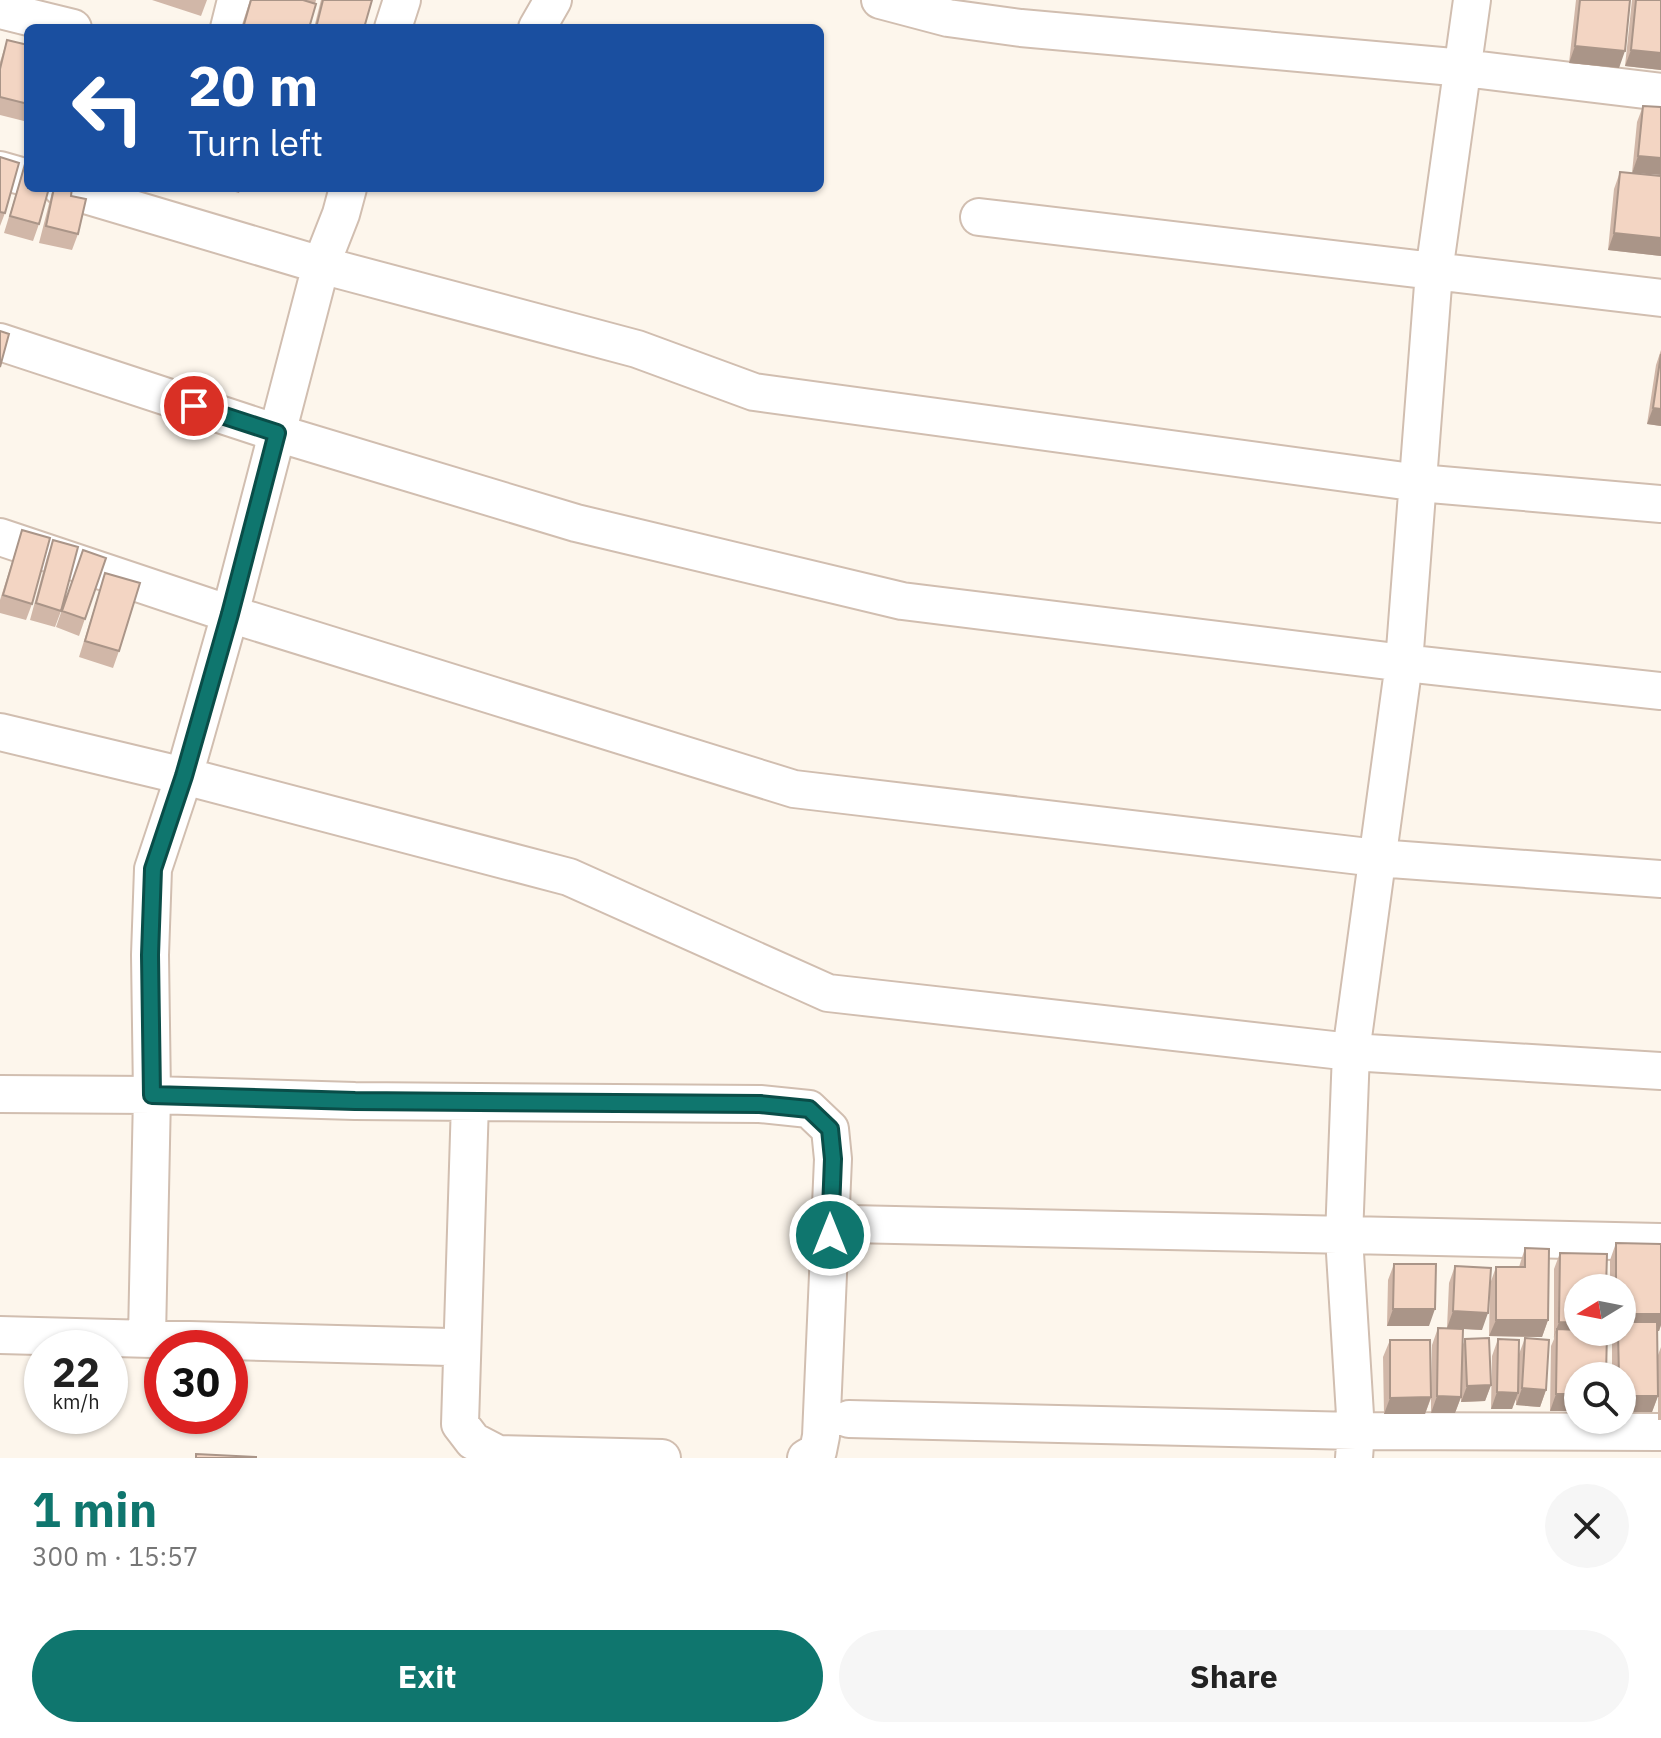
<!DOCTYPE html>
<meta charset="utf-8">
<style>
body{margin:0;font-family:"IBM Plex Sans",sans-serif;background:#f6f6f6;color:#222;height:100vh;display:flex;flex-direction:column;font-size:30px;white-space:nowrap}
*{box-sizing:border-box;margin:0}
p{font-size:26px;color:#767676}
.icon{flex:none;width:44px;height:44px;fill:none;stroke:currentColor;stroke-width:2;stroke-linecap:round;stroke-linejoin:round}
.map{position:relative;height:1458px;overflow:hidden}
.side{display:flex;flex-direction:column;background:#fff;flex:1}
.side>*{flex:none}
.banner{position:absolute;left:24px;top:24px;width:800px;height:168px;border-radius:12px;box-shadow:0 2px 6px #0004;background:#1a4fa0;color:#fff;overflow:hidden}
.needle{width:52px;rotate:260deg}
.controls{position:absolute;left:1564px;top:1274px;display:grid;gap:16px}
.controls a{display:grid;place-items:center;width:72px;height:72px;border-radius:50%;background:#fff;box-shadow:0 2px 6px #0004;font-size:40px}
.speed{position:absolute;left:24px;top:1330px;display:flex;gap:16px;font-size:40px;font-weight:700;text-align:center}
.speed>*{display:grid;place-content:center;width:104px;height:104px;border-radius:50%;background:#fff;box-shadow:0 2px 6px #0004;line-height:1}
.speed small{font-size:20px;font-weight:400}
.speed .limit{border:12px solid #d22;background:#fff;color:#111}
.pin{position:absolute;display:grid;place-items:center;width:68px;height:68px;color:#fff;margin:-34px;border:4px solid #fff;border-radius:50%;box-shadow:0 2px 8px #0007}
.me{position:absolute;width:88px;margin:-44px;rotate:0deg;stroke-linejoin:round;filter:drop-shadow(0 0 6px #0008)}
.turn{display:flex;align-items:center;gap:28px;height:168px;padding:0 32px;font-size:36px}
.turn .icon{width:104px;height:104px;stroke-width:2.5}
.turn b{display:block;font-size:56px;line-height:68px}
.round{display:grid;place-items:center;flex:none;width:84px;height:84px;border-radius:42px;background:#f6f6f6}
.head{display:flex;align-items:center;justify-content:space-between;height:136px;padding:0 32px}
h1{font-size:48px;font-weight:800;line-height:60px;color:#0f766e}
.primary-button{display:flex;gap:16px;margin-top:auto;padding:16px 32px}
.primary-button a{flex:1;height:92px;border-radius:48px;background:#0f766e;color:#fff;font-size:32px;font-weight:800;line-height:92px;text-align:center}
.primary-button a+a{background:#f6f6f6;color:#222}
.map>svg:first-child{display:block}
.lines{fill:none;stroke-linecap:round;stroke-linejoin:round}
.street-casing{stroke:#d1beb0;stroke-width:40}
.street{stroke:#fff;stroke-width:36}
.wall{fill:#d1b7a8}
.shaded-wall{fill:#aa9588}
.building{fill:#f3d5c3;stroke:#aa9588;stroke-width:2}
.route-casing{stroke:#0a4d48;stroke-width:20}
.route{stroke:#0f766e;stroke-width:14}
</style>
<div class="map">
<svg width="1661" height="1458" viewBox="0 0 1661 1458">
<rect width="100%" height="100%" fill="#fdf6ec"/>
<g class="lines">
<defs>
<path id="street" d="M880,0L948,18L1021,28L1464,68L1661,92
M0,10L73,28
M229,28L236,0
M393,28L402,0
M537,28L553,0
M0,170L28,178
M62,188L321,265L637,349L754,392L1419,483L1661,504
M348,188L341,214L321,265L230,614L184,776L153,869L150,955L152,1095L355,1101L760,1104L809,1109L830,1129L833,1159L821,1436L818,1451L806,1458
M979,217L1661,298
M0,342L277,433L576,523L902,601L1404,663L1661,691
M0,537L230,614L794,789L1377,858L1661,879
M0,732L184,776L569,877L828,993L1351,1052L1661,1071
M0,1094L152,1095L147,1337
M470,1102L460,1424L473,1441L498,1454L662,1458
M850,1224L1661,1242
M0,1335L449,1347
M849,1419L1356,1431L1661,1432
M1354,1458L1356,1431L1344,1237L1351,1052L1404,663L1434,272L1472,0"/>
</defs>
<!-- street casing -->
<use href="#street" class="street-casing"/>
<!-- street -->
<use href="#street" class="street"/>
</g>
<!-- wall -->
<path class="wall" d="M152,0H207L201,16Z
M250,0H316L309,28H241Z
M321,0H372L364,28H314Z
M1576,0H1630L1619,68L1569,63Z
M1632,0H1661V70L1625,66Z
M7,40L28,45V122L0,115V62Z
M1643,106L1661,107L1632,173L1637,122Z
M0,157L5,213L0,226Z
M25,164L39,224L33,241L4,233Z
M1620,172L1661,176V256L1608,250L1614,189Z
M53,188H72L71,196L78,234L72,250L39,243Z
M221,188H241L239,193Z
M1661,350V426L1647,424L1656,365Z
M22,530L32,604L26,620L0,613V600Z
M53,540L61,611L55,627L30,620L47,557Z
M83,550L106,558L79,636L56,627Z
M105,573L119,651L113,668L79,657Z
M1616,1243L1661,1244V1325L1659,1331H1658V1355L1661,1347V1420H1658V1396L1652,1412H1622V1376H1612V1339L1615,1332H1622V1288H1610V1260Z
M1525,1248L1548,1320L1542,1337L1489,1336L1490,1284L1496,1267H1519Z
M1560,1253L1578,1376V1411H1550L1551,1346L1554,1339V1269Z
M1394,1264L1429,1326H1387L1388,1280Z
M1455,1266L1482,1330L1463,1329L1462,1347L1465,1339L1491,1385L1485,1401L1461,1402V1397L1455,1413H1431V1398L1425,1414H1384L1383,1357L1390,1340L1431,1394L1432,1345L1438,1328H1447L1449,1283Z
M1525,1338L1546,1390L1540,1407L1516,1405V1399L1512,1409H1491L1492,1356L1498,1339L1519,1354Z"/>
<!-- shaded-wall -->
<path class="shaded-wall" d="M1575,46L1625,51L1619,68L1569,63Z
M1631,50L1661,53V70L1625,66Z
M1638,156L1661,158V175L1632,173Z
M1614,233L1661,238V256L1608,250Z
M1653,408L1661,409V426L1647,424Z
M1393,1309H1435L1429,1326H1387Z
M1453,1311L1488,1313L1482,1330L1447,1328Z
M1622,1314H1661V1325L1659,1331H1622Z
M1496,1320H1548L1542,1337L1489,1336Z
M1559,1322L1578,1323V1332L1557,1329L1553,1339Z
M1491,1385L1485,1401L1461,1402L1467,1386Z
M1522,1388L1546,1390L1540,1407L1516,1405Z
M1497,1392L1518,1393L1512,1409H1491Z
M1556,1394H1578V1411H1550Z
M1437,1396L1461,1397L1455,1413H1431Z
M1622,1396H1658L1652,1412H1622Z
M1431,1397L1425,1414H1384L1390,1398Z"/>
<!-- building -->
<path class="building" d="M251,0H303L316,4L309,28H243Z
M323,0H372L364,28H316Z
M1580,0H1630L1625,51L1575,46Z
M1636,0H1661V53L1631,50Z
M7,40L28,45V104L0,97V69Z
M1643,106L1661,107V158L1638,156Z
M0,157L19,163L5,213L0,212Z
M25,164L28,165V188H49L39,224L10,216Z
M1620,172L1661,176V238L1614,233Z
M54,188H72L71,196L86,199L78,234L46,226Z
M0,331L9,334L0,367Z
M1661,354V409L1653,408Z
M22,530L50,538L32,604L3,595Z
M53,540L78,547L61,611L36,603Z
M83,550L106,558L85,619L62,611Z
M105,573L140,583L119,651L85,641Z
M1616,1243L1661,1244V1314H1622V1288H1616Z
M1525,1248L1549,1249L1548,1320H1496V1267H1525Z
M1560,1253L1607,1254L1606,1288H1578V1323L1559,1322Z
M1394,1264H1436L1435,1309H1393Z
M1455,1266L1491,1268L1488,1313L1453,1311Z
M1622,1322H1657L1658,1396H1622V1376H1619L1618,1332H1622Z
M1438,1328L1463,1329L1461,1397L1437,1396Z
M1557,1329L1578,1330V1332H1607L1606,1376H1578V1394H1556Z
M1489,1338L1491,1385L1467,1386L1465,1339Z
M1525,1338L1549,1340L1546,1390L1522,1388Z
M1498,1339L1519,1340L1518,1393L1497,1392Z
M1390,1340H1430L1431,1397L1390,1398Z
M196,1454L256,1457V1458H196Z"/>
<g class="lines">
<defs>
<path id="route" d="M194,406L277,433L230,614L184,776L153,869L150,955L152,1095L355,1101L760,1104L809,1109L830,1129L833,1159L830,1235"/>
</defs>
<!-- route casing -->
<use href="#route" class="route-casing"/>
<!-- route -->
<use href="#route" class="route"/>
</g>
</svg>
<div class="controls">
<a><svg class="needle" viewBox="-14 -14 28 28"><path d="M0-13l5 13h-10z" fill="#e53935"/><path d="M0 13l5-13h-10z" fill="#767676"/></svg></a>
<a><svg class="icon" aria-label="search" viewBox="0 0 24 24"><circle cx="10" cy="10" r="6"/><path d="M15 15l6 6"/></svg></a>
</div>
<div class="speed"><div>22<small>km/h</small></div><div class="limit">30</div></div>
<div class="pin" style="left:194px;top:406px;background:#d93025"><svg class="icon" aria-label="arrive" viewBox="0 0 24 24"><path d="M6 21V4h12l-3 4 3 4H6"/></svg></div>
<svg class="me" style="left:830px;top:1235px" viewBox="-20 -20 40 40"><circle r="17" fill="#0f766e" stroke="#fff" stroke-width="3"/><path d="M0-11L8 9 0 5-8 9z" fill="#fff"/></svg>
<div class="banner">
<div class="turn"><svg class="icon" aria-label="left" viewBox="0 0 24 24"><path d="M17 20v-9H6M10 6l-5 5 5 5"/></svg><div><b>20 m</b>Turn left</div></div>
</div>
</div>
<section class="side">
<div class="head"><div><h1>1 min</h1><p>300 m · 15:57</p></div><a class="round"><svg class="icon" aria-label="close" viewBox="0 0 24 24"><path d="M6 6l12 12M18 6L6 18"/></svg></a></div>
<div class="primary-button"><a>Exit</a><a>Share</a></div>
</section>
